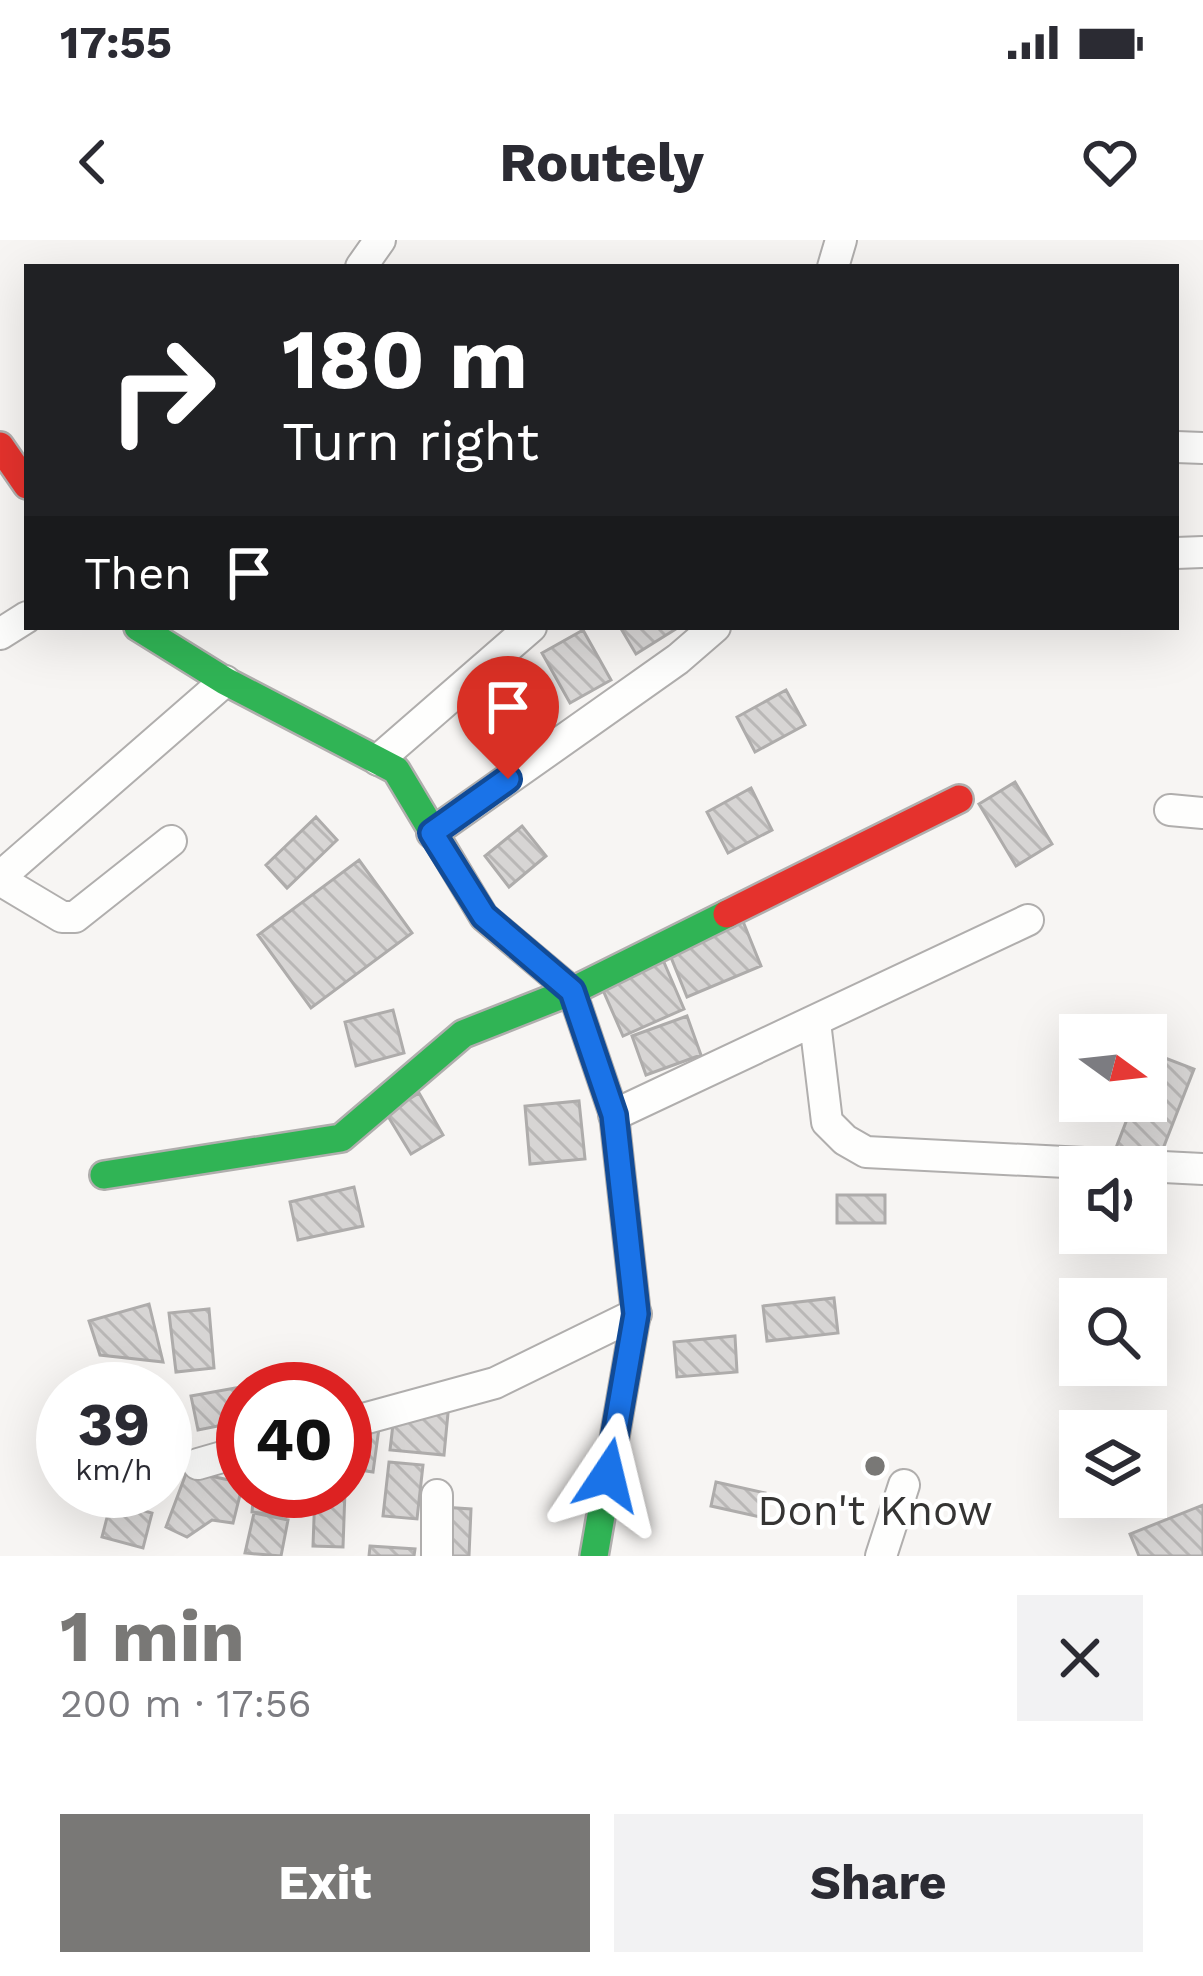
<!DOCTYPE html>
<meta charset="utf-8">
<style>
body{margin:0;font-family:"Work Sans",sans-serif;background:#f2f2f3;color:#2b2b33;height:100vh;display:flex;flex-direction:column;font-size:45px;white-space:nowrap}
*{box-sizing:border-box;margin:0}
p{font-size:39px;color:#7c7c81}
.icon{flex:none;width:66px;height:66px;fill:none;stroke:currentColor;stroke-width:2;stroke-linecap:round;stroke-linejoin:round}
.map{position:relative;height:1316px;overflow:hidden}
.panel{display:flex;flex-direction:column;background:#fff;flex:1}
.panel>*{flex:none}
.guide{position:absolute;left:24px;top:24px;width:1155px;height:366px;border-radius:0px;box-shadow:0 12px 48px #0002;background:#202124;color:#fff;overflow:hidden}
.needle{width:78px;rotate:105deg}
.tools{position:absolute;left:1059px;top:774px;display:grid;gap:24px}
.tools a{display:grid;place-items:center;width:108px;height:108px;border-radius:0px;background:#fff;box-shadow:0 12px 48px #0002;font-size:60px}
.speed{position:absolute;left:36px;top:1122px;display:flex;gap:24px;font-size:60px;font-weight:700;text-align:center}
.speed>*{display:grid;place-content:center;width:156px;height:156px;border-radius:50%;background:#fff;box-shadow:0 12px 48px #0002;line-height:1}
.speed small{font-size:30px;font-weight:400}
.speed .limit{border:18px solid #d22;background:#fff;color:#111}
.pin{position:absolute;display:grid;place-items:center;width:102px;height:102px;color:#fff;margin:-123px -51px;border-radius:50% 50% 50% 0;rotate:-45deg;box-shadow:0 0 12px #0007}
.pin .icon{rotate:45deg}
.me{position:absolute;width:132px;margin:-66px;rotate:10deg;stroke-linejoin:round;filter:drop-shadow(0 0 9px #0008)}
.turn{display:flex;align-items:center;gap:42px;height:252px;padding:0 60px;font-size:54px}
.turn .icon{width:156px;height:156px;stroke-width:2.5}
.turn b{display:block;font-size:84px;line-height:102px}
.then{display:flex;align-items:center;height:114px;padding:0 60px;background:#0003;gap:24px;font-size:45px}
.round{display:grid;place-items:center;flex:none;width:126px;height:126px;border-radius:0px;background:#f2f2f3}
.summary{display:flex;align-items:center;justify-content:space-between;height:204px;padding:0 60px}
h1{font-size:72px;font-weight:700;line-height:90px;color:#797876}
.action{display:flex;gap:24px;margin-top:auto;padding:24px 60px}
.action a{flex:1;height:138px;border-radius:0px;background:#797876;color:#fff;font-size:48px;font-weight:700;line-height:138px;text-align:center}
.action a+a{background:#f2f2f3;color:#2b2b33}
.status{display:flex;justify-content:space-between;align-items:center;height:84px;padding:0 60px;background:#fff;direction:ltr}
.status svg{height:33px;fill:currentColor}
header{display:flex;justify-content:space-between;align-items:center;height:156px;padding:0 60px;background:#fff;font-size:54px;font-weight:700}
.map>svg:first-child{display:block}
.building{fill:url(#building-back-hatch);stroke:#aeacab;stroke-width:3}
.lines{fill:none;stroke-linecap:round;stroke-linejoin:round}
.street-casing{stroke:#b0aead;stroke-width:34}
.fast-casing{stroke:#b0aead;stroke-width:32}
.jam-casing{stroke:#b0aead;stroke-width:32}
.street{stroke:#fefefd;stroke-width:30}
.fast{stroke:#30b455;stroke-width:27}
.jam{stroke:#e5322d;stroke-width:27}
.route-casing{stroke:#114b97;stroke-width:30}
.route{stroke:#1a73e8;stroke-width:21}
.poi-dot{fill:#797876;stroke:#fff;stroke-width:4.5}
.labels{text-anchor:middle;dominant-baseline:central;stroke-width:9;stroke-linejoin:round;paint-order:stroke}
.poi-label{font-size:42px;fill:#353433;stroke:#fff}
</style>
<div class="status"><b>17:55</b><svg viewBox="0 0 49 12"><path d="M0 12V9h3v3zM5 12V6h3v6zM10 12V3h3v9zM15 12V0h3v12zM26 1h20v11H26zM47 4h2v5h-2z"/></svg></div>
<header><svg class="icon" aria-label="back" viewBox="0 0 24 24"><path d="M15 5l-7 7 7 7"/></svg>Routely<svg class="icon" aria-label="heart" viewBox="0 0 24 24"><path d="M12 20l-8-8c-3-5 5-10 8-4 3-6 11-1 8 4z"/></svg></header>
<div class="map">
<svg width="1203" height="1316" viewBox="0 0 1203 1316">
<defs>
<pattern id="building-back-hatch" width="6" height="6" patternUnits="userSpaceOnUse" patternTransform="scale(3)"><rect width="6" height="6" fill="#d7d5d4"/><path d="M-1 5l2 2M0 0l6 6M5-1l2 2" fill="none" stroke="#b9b7b6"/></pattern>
</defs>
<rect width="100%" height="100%" fill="#f7f5f3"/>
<!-- building -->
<path class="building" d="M620,387H679L636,414Z
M583,390L611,440L570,463L542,413Z
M786,450L805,485L755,512L737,477Z
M1015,542L1052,604L1016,626L979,564Z
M751,548L772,590L728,613L707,572Z
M316,577L337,600L287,648L266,625Z
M522,586L546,616L509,647L485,616Z
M359,620L412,693L311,768L258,695Z
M740,674L761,726L687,757L666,705Z
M660,713L684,769L623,796L599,741Z
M393,770L404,813L356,826L345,782Z
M687,776L701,815L646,835L632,796Z
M1152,813L1194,829L1157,924L1116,908L1134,861H1146V829Z
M419,853L443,895L411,914L386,873Z
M579,861L585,919L530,924L525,866Z
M354,947L363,986L298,1000L290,962Z
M837,955H885V983H837Z
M834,1058L838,1093L767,1101L763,1066Z
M149,1064L163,1122L100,1115L89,1081Z
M209,1069L214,1128L176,1132L169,1073Z
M735,1096L737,1132L677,1137L674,1102Z
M246,1146L243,1181L198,1190L191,1156Z
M395,1167L448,1173L444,1215L390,1210Z
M345,1184L379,1188L373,1232L345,1228Z
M389,1222L423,1225L417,1279L383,1276Z
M187,1231L243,1243L233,1283L212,1280L187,1297L166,1287Z
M716,1242L765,1253L760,1277L711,1266Z
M254,1251H289L286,1276L252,1272Z
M315,1251H345L343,1307L313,1306Z
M111,1262L152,1273L143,1308L102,1297Z
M1203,1265V1316H1139L1130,1294Z
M442,1267L471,1269L469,1316H440Z
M254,1273L288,1280L281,1316L245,1313Z
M370,1306L415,1309L414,1316H369Z"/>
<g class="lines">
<defs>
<path id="street" d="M361,27L380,0
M833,27L841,0
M1176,207L1203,208
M1176,313L1203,312
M0,394L27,377
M378,520L531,387
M1170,570L1203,573
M432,593L678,419L715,387
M0,637L225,441
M0,640L62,677H75L171,601
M815,782L827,882L845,900L866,912L1203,929
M614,875L1028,680
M345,1184L495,1143L636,1074
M198,1224L243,1211
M437,1316V1255
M881,1316L904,1245"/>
<path id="fast" d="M138,387L225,441L396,530L484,677L572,751L614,875L636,1074L594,1316
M104,935L341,898L463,794L572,751L727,674"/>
<path id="jam" d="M0,206L27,245
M727,674L959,559"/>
</defs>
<!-- street casing -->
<use href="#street" class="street-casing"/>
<!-- fast casing -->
<use href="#fast" class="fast-casing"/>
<!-- jam casing -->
<use href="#jam" class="jam-casing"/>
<!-- street -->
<use href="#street" class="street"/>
<!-- fast -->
<use href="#fast" class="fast"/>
<!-- jam -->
<use href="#jam" class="jam"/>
</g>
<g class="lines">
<defs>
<path id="route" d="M508,539L432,593L484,676L572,751L614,875L636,1074L608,1235"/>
</defs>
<!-- route casing -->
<use href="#route" class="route-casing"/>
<!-- route -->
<use href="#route" class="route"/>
</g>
<!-- markers -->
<circle class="poi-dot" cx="875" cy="1226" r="12"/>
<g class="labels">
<!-- poi labels -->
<g class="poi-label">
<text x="875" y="1270">Don't Know</text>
</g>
</g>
</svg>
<div class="tools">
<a><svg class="needle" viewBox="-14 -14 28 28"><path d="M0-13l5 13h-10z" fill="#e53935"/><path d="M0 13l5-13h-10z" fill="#7c7c81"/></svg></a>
<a><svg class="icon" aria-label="sound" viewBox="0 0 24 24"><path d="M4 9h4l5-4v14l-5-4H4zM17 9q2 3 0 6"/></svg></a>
<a><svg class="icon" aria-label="search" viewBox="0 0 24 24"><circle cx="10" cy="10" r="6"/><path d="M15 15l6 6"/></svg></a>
<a><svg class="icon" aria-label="layers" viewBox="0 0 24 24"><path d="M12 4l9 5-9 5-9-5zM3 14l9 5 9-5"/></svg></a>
</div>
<div class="speed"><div>39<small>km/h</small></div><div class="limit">40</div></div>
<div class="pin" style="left:508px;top:539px;background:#d93025"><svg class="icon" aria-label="arrive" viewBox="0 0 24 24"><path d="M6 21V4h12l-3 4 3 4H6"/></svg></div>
<svg class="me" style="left:608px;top:1235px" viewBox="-20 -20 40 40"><path d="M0-17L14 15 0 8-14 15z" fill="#1a73e8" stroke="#fff" stroke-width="4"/></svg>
<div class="guide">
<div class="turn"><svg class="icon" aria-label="right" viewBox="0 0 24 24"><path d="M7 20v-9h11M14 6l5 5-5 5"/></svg><div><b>180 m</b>Turn right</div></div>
<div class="then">Then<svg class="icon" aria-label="arrive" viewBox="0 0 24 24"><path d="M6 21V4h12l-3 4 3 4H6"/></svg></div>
</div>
</div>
<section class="panel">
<div class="summary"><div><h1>1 min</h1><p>200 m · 17:56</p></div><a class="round"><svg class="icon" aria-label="close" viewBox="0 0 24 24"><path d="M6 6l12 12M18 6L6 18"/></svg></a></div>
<div class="action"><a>Exit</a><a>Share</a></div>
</section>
